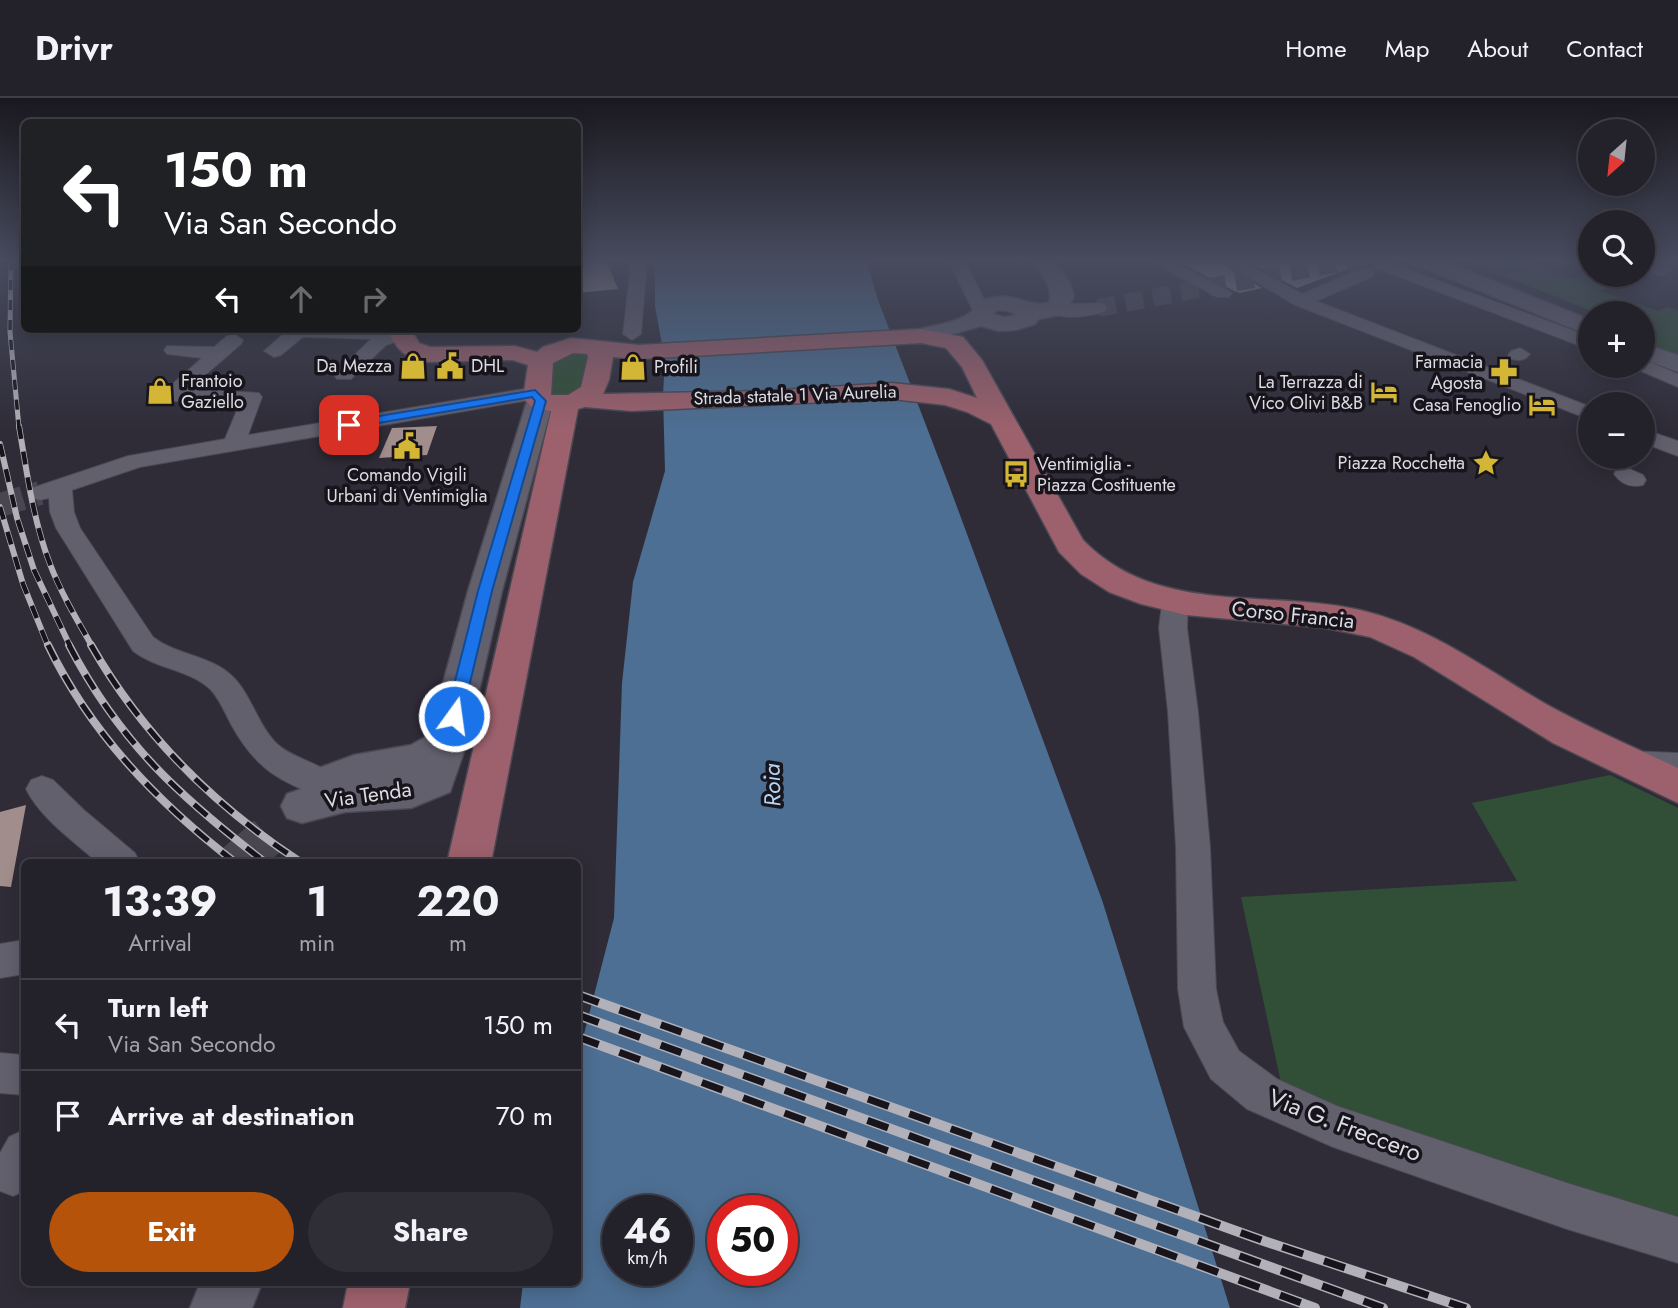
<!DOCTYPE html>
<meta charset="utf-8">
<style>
body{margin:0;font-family:Jost,sans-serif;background:#2f2e36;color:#f1f3f6;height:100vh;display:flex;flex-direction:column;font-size:26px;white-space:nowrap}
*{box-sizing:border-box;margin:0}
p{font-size:23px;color:#a3a3a8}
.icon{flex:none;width:38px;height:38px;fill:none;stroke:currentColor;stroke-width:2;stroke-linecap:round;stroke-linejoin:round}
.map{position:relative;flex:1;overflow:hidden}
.sheet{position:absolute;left:21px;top:761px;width:560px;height:427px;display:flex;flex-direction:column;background:#23212a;border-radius:10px;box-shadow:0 4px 18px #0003,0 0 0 2px #403e47}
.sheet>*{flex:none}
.banner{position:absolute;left:21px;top:21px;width:560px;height:214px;border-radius:10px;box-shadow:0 4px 18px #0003,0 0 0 2px #403e47;background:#202124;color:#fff;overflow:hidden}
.needle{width:46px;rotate:207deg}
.buttons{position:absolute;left:1578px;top:21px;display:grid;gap:14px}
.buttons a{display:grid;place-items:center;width:77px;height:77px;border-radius:50%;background:#23212a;box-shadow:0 4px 18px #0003,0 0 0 2px #403e47;font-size:35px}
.speed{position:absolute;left:602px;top:1097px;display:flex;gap:14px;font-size:35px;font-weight:700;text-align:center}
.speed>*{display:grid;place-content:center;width:91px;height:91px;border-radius:50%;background:#23212a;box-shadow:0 4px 18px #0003,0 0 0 2px #403e47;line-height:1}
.speed small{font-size:18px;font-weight:400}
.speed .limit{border:10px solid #d22;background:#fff;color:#111}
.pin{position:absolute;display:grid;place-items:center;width:60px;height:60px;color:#fff;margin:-30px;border-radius:14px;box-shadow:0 4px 10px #0006}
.me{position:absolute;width:77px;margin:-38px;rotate:14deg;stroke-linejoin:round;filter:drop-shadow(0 0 5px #0008)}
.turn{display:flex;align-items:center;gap:24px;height:147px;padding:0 28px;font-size:32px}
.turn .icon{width:91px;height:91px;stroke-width:2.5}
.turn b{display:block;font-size:49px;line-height:60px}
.lanes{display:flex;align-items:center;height:66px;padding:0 28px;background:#0003;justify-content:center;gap:35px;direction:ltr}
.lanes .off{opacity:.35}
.eta{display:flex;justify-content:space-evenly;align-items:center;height:119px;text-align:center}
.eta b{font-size:42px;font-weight:700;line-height:49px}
.button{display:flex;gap:14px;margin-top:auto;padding:14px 28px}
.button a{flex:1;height:80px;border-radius:42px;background:#b45309;color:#fff;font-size:28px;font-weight:700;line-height:80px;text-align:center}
.button a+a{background:#2f2e36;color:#f1f3f6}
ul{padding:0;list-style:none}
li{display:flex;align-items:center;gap:21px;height:91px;padding:0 28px;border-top:2px solid #403e47}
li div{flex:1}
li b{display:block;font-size:26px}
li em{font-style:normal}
header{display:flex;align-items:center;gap:42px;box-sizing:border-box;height:98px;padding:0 35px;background:#23212a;border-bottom:2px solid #403e47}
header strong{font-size:33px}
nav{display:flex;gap:38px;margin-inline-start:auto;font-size:24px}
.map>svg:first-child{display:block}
.green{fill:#314f36}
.water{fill:#4d6f93;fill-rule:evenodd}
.building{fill:#a08d8c}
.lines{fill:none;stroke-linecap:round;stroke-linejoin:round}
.street-tunnel-far1{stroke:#494652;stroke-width:18;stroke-dasharray:18 10;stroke-linecap:butt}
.street-tunnel{stroke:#494652;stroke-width:24;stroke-dasharray:24 12;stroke-linecap:butt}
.secondary-tunnel{stroke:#494652;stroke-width:41;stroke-dasharray:41 21;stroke-linecap:butt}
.street-casing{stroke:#4a4852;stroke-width:2}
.secondary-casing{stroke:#4a4852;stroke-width:3}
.primary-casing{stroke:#4a4852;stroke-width:3}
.street{fill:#63606e;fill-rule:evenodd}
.secondary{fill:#63606e;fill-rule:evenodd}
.primary{fill:#9c616c;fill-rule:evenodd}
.rail-far3-casing{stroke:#b2b0b9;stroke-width:5}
.rail-far2-casing{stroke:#b2b0b9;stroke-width:6}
.rail-far1-casing{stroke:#b2b0b9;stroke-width:8}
.rail-casing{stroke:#b2b0b9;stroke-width:10}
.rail-far3{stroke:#17151b;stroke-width:3.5;stroke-dasharray:10;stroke-linecap:butt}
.rail-far2{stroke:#17151b;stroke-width:4.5;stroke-dasharray:13;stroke-linecap:butt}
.rail-far1{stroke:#17151b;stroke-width:5;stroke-dasharray:17;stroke-linecap:butt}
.rail{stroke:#17151b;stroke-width:7;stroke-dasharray:22;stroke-linecap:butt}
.route{fill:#1a73e8;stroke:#114b97;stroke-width:2}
.labels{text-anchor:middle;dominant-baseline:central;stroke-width:7;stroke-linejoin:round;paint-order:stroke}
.far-poi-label{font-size:18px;fill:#dddbe3;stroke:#17151b;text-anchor:end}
.far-street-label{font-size:18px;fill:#dddbe3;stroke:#17151b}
.street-label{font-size:21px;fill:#dddbe3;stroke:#17151b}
.water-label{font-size:23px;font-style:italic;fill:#b4d4f7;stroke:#17151b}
.near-street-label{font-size:24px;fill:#dddbe3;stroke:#17151b}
</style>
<header>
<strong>Drivr</strong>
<nav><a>Home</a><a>Map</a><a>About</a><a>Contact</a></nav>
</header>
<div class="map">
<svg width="1678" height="1210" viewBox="0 0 1678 1210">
<rect width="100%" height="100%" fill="#2f2c38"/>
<!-- green -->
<path class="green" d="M1464,162H1527L1533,165L1530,167L1571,181L1591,175L1620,185L1601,193L1658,213L1668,209L1678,212V258L1643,245V215H1596Z
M569,253L590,256L582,290L568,296H550L552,261Z
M1610,677L1678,710V1120L1283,994L1241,799L1517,783L1472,705Z"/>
<!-- water -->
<path class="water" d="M655,162H866L878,202L950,390L1102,802L1230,1210H520L523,1185H578V959L614,820L622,585L633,484L665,373L663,296L665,263L655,208ZM618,1113H677V1172H618ZM723,1113H782V1172H723Z"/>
<!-- building -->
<path class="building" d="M606,162L618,191L578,195V165Z
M1176,162H1216L1262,190L1240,195L1234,193Z
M1245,162H1366L1367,164L1297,190Z
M437,328L427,357L379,360L392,330Z
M26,707L11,789L0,788V714Z"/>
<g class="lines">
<!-- street-tunnel-far1 -->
<path class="street-tunnel-far1" d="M1098,210L1354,162"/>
<!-- street-tunnel -->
<path class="street-tunnel" d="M0,407L40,395"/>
<!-- secondary-tunnel -->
<path class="secondary-tunnel" d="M237,765L282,725"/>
<defs>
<path id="street" d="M628,162H644L646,175L641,236L632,242L623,236L630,175Z
M948,162H964L990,213L987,217H975Z
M1149,162H1170L1232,195L1229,199H1217Z
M1219,162H1239L1302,196L1360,171H1372L1374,175L1372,179L1316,203L1591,309V322L1295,207Z
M1382,162L1591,239V252L1376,170L1374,167L1376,164Z
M1643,162L1668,169L1670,173L1662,178L1643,172Z
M1098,205L1104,206L1107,210L1104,214C1089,218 1060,224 1048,211C1057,203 1084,207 1098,205Z
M403,231L407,237L405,241L386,247L351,281H337L334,277L371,241L303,239L281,257L274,259L264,253L289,231Z
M234,236L243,242L241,246L189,291L259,295L262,299L248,337L535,289L542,291L545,295L542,299L535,301L140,369L72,392L74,414L80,430L153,539C176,557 209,557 231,577C251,595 257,626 276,645C293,662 328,665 339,686L334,695L323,699C278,684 255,669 232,628C226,617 219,600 210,591C188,571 156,571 133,553L56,430L50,414L49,400L40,402L32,400L28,395L32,390L128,358L225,341L240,305L170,303L163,301L160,297L202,260L167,256L164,252L167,248L214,249L227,238Z
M1520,250L1530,256C1525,263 1519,263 1511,261L1508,257L1511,253Z
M1643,261L1678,276V289L1636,271L1634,268H1643Z
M1643,331L1678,343V358L1643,345Z
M1625,369L1643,377L1646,382L1643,387C1631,390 1621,386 1614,376L1617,371Z
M1175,496L1184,499L1188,505L1187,530L1198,614L1210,749L1216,891L1223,924L1239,953L1277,981L1337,1008L1567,1085L1678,1119V1165L1567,1131L1333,1049L1247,1011L1211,981L1184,929L1178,891L1176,749L1168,614L1159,530L1162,505L1166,499Z
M1630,653L1678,655V679L1630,677L1619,674L1614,665L1619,656Z
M42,678L53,682L84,712L135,755L140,765H98C74,743 41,721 26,691L31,682Z
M24,842V876L0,880V846Z
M0,955L24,957V997L0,995Z
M24,1032V1093L13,1098L0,1093V1055L9,1039Z"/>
<path id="secondary" d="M1032,162H1053L1070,185L1074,198L1065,216L1039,221L1035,226L1016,232L999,233L981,228L921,245L912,243L909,238L912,233C930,228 949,226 965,218C977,212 973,202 996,199C1018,196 1027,209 1049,205C1054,188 1041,176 1032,162ZM998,212L1008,213L1016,217L1004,219L993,216Z
M1411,162H1440L1591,222V238L1414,166Z
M1643,245L1678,257V274L1643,261Z
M540,295L549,297L553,303L502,493L467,645L450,694L411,710L345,714L302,725L287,720L281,708L287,696L304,690L302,686L308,674L354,657L411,647L429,637L468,493L527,303L531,297Z
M200,1185H262L252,1210H190Z"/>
<path id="primary" d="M387,231H411L419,245L430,249L515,248L537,254L543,249L571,240L639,247L921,231L963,239L982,262L1083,442C1156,518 1267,491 1360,512C1429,528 1484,570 1544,605C1587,629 1633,649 1678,670V705L1553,645L1414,559L1370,539L1326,530L1186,517L1141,506L1109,494L1081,476L1059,454L991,326L967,314L945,307L892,301L631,313L585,309L578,311L491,765H447L551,313L532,309L523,300L528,267L513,262L427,264C402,258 398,253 387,231ZM921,245L946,250L962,269L977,300L949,291L892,285L764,293L603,296L609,282L613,259L639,261ZM573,255L587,256L588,259L581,289L568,297H551L553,265Z
M348,1185H410L405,1210H343Z"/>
</defs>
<!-- street casing -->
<use href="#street" class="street-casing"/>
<!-- secondary casing -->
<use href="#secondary" class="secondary-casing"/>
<!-- primary casing -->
<use href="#primary" class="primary-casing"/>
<!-- street -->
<use href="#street" class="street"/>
<!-- secondary -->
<use href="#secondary" class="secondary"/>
<!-- primary -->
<use href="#primary" class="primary"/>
<defs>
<path id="rail-far3" d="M11,162L10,234L19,330"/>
<path id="rail-far2" d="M19,328C27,375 33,422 50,466C61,495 77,522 92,548
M0,346L17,420L34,472L70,548
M0,409L23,486L48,548"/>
<path id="rail-far1" d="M48,547C91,636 158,705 236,765
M69,547C120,645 180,699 266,765
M91,547C143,638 214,708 302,765"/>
<path id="rail" d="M578,897L1264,1143L1466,1210
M578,917L1383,1210
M578,939L1315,1210"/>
</defs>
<!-- rail-far3 casing -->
<use href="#rail-far3" class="rail-far3-casing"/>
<!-- rail-far2 casing -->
<use href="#rail-far2" class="rail-far2-casing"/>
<!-- rail-far1 casing -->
<use href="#rail-far1" class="rail-far1-casing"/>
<!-- rail casing -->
<use href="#rail" class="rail-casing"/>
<!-- rail-far3 -->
<use href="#rail-far3" class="rail-far3"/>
<!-- rail-far2 -->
<use href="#rail-far2" class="rail-far2"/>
<!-- rail-far1 -->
<use href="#rail-far1" class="rail-far1"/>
<!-- rail -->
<use href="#rail" class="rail"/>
</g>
<!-- sky -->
<linearGradient id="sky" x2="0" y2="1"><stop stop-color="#1a181f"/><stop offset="0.49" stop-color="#474b5e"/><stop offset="1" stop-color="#474b5e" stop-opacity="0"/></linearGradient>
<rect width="1678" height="332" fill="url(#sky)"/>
<!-- route -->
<path class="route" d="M535,292L546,303L492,493L462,618L454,624L446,618L478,493L535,303L532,299L349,330L344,327L349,323Z"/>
<!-- icons -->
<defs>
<symbol id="shop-bare" viewBox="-9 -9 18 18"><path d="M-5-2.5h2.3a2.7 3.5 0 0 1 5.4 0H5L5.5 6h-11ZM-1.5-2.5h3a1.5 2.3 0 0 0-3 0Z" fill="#d3b635" stroke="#17151b" stroke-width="2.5" paint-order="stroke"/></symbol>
<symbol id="civic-bare" viewBox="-9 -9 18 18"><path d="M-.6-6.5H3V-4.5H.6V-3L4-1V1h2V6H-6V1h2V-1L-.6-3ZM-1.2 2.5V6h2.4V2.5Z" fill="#d3b635" stroke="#17151b" stroke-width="2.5" paint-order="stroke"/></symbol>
<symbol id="pharmacy-bare" viewBox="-9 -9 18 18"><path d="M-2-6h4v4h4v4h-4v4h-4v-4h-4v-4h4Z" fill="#d3b635" stroke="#17151b" stroke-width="2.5" paint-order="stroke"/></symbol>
<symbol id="hotel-bare" viewBox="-9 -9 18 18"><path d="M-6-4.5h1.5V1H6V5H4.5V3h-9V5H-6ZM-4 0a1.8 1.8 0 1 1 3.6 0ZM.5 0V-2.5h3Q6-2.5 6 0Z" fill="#d3b635" stroke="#17151b" stroke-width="2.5" paint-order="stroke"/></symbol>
<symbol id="sight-bare" viewBox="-9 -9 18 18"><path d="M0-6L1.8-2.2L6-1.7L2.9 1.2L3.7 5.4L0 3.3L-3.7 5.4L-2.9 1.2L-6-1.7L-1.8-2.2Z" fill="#d3b635" stroke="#17151b" stroke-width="2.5" paint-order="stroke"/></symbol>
<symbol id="bus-bare" viewBox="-9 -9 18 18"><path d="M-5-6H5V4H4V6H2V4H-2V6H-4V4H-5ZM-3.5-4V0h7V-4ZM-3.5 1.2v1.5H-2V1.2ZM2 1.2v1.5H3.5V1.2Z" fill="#d3b635" stroke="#17151b" stroke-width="2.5" paint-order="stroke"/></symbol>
</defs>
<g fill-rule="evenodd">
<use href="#shop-bare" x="394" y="249" width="38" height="38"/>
<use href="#civic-bare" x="431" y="249" width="38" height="38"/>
<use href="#shop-bare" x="614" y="250" width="38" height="38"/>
<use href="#pharmacy-bare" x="1485" y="255" width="38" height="38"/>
<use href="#shop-bare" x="141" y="274" width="38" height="38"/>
<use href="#hotel-bare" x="1365" y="275" width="38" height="38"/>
<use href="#hotel-bare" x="1523" y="288" width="38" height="38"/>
<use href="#civic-bare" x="388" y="329" width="38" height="38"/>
<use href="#sight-bare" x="1467" y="346" width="38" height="38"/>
<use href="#bus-bare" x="997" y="357" width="38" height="38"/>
</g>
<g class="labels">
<!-- far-poi labels -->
<g class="far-poi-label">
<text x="1483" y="264">Farmacia<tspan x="1483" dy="21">Agosta</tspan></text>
<text x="392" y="268">Da Mezza</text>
<text x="471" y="268" text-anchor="start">DHL</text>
<text x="654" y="269" text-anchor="start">Profili</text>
<text x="181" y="283" text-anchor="start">Frantoio<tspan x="181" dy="21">Gaziello</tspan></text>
<text x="1363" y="284">La Terrazza di<tspan x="1363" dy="21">Vico Olivi B&amp;B</tspan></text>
<text x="1521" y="307">Casa Fenoglio</text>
<text x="1465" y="365">Piazza Rocchetta</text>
<text x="1037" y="366" text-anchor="start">Ventimiglia -<tspan x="1037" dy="21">Piazza Costituente</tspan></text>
<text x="407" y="377" text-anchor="middle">Comando Vigili<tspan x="407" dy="21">Urbani di Ventimiglia</tspan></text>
</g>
<!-- far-street labels -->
<g class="far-street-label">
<text transform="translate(795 297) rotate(-2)">Strada statale 1 Via Aurelia</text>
</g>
<!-- street labels -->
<g class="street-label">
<text transform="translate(1293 517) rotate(6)">Corso Francia</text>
<text transform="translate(368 697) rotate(-8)">Via Tenda</text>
</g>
<!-- water labels -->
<g class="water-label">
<text transform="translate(772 687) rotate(-91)">Roia</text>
</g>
<!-- near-street labels -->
<g class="near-street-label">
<text transform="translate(1345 1027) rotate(21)">Via G. Freccero</text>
</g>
</g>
</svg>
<div class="buttons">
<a><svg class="needle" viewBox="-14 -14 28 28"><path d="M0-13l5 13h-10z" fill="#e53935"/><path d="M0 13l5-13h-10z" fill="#a3a3a8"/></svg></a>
<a><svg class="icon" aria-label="search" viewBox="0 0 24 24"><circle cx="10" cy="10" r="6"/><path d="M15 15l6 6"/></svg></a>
<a>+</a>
<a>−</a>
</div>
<div class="speed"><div>46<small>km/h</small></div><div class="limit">50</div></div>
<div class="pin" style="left:349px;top:327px;background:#d93025"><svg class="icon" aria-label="arrive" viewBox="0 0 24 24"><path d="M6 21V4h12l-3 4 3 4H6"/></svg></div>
<svg class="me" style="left:454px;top:618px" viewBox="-20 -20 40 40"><circle r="17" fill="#1a73e8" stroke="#fff" stroke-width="3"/><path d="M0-11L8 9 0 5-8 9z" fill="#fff"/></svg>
<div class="banner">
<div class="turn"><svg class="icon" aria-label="left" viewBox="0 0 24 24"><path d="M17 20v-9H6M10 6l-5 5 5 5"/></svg><div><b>150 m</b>Via San Secondo</div></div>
<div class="lanes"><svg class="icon" aria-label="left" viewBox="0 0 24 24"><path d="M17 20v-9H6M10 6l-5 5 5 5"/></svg><svg class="icon off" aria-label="ahead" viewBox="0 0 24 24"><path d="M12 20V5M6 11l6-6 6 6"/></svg><svg class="icon off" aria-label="right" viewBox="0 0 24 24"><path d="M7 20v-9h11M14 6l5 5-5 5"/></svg></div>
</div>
<section class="sheet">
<div class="eta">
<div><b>13:39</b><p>Arrival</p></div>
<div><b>1</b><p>min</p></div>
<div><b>220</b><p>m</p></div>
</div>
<ul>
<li><svg class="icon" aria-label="left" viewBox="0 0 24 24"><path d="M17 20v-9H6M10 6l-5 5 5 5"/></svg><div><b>Turn left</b><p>Via San Secondo</p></div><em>150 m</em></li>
<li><svg class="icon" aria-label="arrive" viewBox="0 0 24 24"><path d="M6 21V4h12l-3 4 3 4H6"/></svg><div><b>Arrive at destination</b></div><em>70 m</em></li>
</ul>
<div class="button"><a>Exit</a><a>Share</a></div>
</section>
</div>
